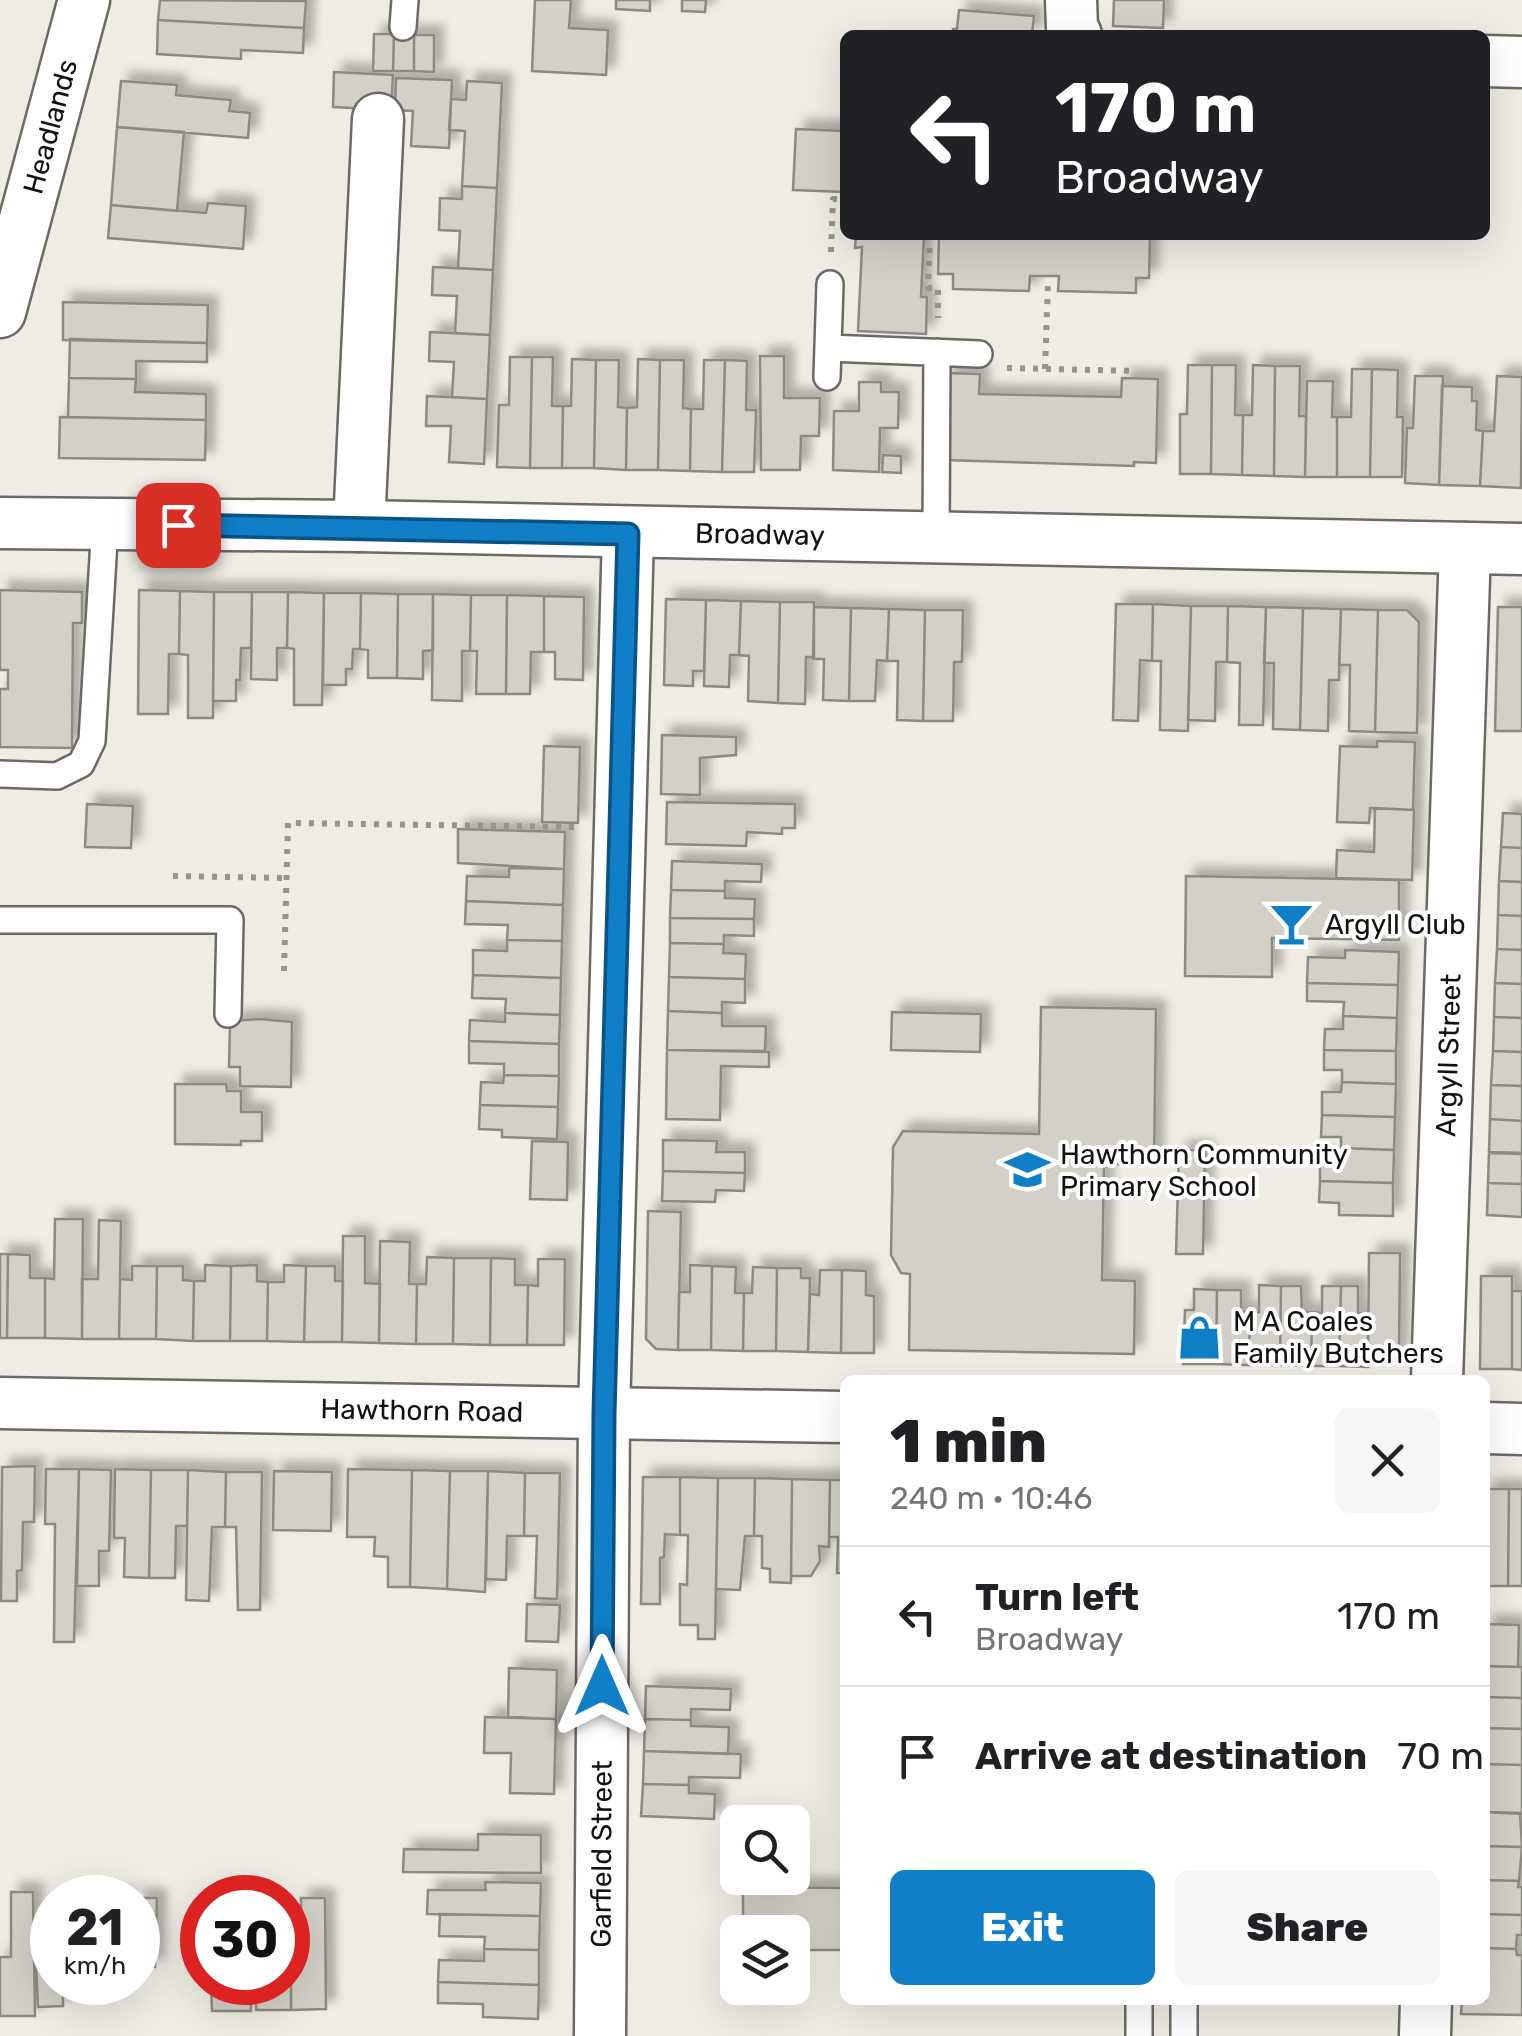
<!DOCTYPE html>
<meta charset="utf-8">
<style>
body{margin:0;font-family:Rubik,sans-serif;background:#f6f6f6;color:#202124;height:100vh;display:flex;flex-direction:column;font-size:38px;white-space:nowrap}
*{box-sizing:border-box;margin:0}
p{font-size:32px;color:#757577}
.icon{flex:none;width:55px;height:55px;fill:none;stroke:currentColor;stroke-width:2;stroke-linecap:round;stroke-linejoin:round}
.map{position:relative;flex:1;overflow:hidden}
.details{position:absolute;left:840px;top:1375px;width:650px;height:630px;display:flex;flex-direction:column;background:#fff;border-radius:15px;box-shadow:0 10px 40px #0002}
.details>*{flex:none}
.guide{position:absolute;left:840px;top:30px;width:650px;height:210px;border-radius:15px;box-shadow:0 10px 40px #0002;background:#202124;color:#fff;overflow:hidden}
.buttons{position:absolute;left:720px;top:1805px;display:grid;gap:20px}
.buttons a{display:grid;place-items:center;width:90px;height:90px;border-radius:15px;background:#fff;box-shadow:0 10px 40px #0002;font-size:50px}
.speed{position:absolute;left:30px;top:1875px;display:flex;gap:20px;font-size:50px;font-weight:700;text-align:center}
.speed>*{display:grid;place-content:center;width:130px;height:130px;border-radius:50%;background:#fff;box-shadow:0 10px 40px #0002;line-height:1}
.speed small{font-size:25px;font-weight:400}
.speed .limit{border:15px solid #d22;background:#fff;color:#111}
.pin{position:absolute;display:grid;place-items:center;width:85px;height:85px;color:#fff;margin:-42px;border-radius:20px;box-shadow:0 5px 15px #0006}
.me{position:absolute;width:110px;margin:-55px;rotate:0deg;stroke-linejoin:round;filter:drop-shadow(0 0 8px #0008)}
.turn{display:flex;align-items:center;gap:35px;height:210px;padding:0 50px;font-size:45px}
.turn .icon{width:130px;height:130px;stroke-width:2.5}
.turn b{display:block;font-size:70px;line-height:85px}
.round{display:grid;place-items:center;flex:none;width:105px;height:105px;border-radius:15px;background:#f6f6f6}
.summary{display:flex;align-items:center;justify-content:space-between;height:170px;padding:0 50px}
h1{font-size:60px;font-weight:800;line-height:75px}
.primary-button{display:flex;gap:20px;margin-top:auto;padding:20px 50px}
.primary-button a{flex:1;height:115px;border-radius:15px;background:#107fc8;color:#fff;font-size:40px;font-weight:800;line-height:115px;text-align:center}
.primary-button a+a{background:#f6f6f6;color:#202124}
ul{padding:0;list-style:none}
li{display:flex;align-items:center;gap:30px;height:140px;padding:0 50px;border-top:2px solid #e0e0e0}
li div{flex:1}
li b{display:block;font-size:38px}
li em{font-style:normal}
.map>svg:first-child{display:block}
.building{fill:#d2d0c7;stroke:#8c8a82;stroke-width:2.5;filter:url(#shadow)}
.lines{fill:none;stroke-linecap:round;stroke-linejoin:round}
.lane-casing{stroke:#6c6a62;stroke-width:30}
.street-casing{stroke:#6c6a62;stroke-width:55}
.path{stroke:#95948e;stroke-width:6;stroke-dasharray:5 8;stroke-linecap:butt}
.lane{stroke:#fff;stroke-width:25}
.street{stroke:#fff;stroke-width:50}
.route-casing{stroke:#0a5382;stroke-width:25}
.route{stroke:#107fc8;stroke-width:18}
.labels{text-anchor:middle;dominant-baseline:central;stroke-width:8;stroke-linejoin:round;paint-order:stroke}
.street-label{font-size:28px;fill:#12120f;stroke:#fff}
.poi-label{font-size:28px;fill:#12120f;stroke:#fff;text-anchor:start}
</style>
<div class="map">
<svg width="1522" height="2036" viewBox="0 0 1522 2036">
<defs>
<filter id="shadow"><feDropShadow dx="9" dy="-9" stdDeviation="5" flood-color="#0004"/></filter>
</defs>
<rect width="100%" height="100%" fill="#eeece3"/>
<!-- building -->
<path class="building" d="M160,0L306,1L304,28L158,20Z
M535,0H571L569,28L608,30L606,75L532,71Z
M616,0H650V11L616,9Z
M682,0H706L705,12L682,11Z
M1114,0H1164L1163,28L1113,26Z
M959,10L1034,16L1032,35H953V29H957Z
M158,20L304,28L303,53L241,50V59L157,54Z
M374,34H394L393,71H373Z
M394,34L414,35V71H393Z
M414,35H434V72L414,71Z
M334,72L393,75L391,110L333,107Z
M396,78L452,80L449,148L411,146L413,111L395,110Z
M121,81L177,85L176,95L231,100L229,111L250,113L248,138L117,127Z
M467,81L502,83L497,188L462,186L465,131L449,130L451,99L466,100Z
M117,127L184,132L177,211L111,205Z
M796,129L845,131V192L793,190Z
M462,186L497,188L493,270L458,268L460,231L439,230L440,198L462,199Z
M208,203L246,206L243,249L108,238L111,205L206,213Z
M856,235H924L921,297H927L926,334L858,331L862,247L855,248Z
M939,235H1150L1149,278H1136V293L1058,291L1059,276H1030L1029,291L953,289V274H938Z
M433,267L493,270L490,335L455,333L457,296L432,295Z
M63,302L208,305L207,343L63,340Z
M430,332L490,335L487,399L452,397L454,362L429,361Z
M70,339L207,343V362L136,361V379L69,378Z
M760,356H784V398H820L819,436H801L800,470H761Z
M510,357H532L530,468L497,467L499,405H509Z
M532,357H553L552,406H563L562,468H530Z
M572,359L596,360L594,468H562L563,406H571Z
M638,359L660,360L658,470H626L627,408L637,407Z
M596,360H619L618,407L627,408L626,470L594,468Z
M660,360H684L683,408L691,409L690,471L658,470Z
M704,360H725L722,472L690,471L691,409H703Z
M725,360L747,361L746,410H756L754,472H722Z
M1188,365H1212L1211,474H1180V414H1187Z
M1212,365H1236L1235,415H1243L1242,475L1211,474Z
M1253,365L1275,366L1274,476L1242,475L1243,415H1252Z
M1275,366H1300L1299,416H1306L1305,477L1274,476Z
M1352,369H1372L1370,477H1337V417H1351Z
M1372,369L1398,370L1397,417H1403L1402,477H1370Z
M945,373L980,374L979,394L1121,397L1122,378L1158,379L1156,463L1134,462V466L944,460Z
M1415,376H1443L1439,485L1405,483L1407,428H1413Z
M1497,376L1522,377L1521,488L1480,486L1483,431H1494Z
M69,378L136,379L135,392L206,394V420L68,417Z
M1307,381H1333L1332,417H1337V477H1305Z
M859,382H881V392H899L898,428H880L879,472L833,470L834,411H859Z
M1442,386L1472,387V401H1477L1476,430L1483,431L1480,486L1439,485Z
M427,396L487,399L484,464L449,462L451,426H426Z
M60,417L206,420L205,460L59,458Z
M883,455L901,456V473L882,472Z
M0,590L82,592V623H73L72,748L0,747V689H8V670H0Z
M139,590L180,591L179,654H169L168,714H138Z
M180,591L214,592L213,718H188V655L179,654Z
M214,592H252L251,648H241L240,680H236V701H213Z
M252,592H288L287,648H277V680L251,679Z
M288,592L324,593L322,705H294V649L287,648Z
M324,593H361L360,649H353L352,669H346V685H323Z
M361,593L398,594L397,678H368V650L360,649Z
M398,594H433V650L423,651V679L397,678Z
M433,594L471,595L470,651H462V701L432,700Z
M471,595H507L506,694H476L477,651H470Z
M507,595L544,596V652H531L530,694H506Z
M544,596L584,597L583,680L555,679V652H544Z
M666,599L706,600L704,671H693V686L664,685Z
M706,600L741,601L739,655H730L729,687L704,686Z
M741,601L780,602L778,703L748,701L749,656L739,655Z
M780,602H814V657H806L805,704L778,703Z
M1116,604H1153L1152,661L1140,660L1138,721L1113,720Z
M1153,604L1191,606L1188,731L1160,730L1161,661H1152Z
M1191,606H1228L1227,662H1216L1215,721L1188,720Z
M1228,606L1266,607L1263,725H1239L1240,663L1227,662Z
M814,607L851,608L849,701L823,700L824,659H813Z
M1266,607L1303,608L1300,730L1273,729L1274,663H1264Z
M1498,607H1522V731H1495Z
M851,608L889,609L887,661L877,660L875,701H849Z
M1303,608L1341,609L1339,680H1329L1328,731L1300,730Z
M889,609L925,610L923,721L897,720L898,661H887Z
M1341,609L1378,610L1375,732L1349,731L1350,665H1339Z
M925,610H963L962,662H954L953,721H923Z
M1378,610H1407L1419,622L1417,733L1375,732Z
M662,735L736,737V755L700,758V795L661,794Z
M1377,741L1415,742L1413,810L1370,808L1369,823L1337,822L1340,746L1377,747Z
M544,746L580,747L578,823L542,822Z
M667,802L795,804V828H782V834L747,832L746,846L666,844Z
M87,804L133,806L131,848L85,847Z
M1375,808L1414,810L1412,880L1336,878L1337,850L1374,852Z
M1503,813L1522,814V848L1501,847Z
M458,829L565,832L564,869L458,863Z
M1501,847L1522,848V882L1499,881Z
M672,861L762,864L761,882L725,881V891L671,890Z
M509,868L564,869L563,905L466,901L467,876L509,877Z
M1186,876L1399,880V940L1272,938V977L1185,976Z
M1499,881L1522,882V916L1498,915Z
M671,890L725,891V898L755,899L754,919L670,918Z
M466,901L563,905L562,941L507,940L508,925L465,924Z
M1498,915L1522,916V950L1497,949Z
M670,918L754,919V936L724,935V944L670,943Z
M507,940L562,941L561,978L473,975V950L507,951Z
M670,943L724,944L723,953L746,954L745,979L669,977Z
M1497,949L1522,950V984L1495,983Z
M1345,950L1399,952L1398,985L1307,983L1308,957L1345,958Z
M473,975L561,978L560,1015L505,1013L506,999L472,998Z
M669,977L745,979V1003L722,1002V1013L668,1011Z
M1307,983L1398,985L1397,1018L1343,1016L1344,1002L1307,1001Z
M1495,983L1522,984V1018L1494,1017Z
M1041,1007L1156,1009L1154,1165L1104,1164L1102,1280L1135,1281L1134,1354L909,1350L910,1274L901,1273L891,1255L893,1147L903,1131L1039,1134Z
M668,1011L722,1013V1026H766L765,1051L667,1050Z
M892,1012L981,1014L980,1052L891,1050Z
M505,1013L560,1015L559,1044L469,1041L470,1020L505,1022Z
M1343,1016L1397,1018L1396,1051L1324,1050L1325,1029H1343Z
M1494,1017L1522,1018V1052L1493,1051Z
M260,1019L292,1022L291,1087L240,1086V1067H229L230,1021Z
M469,1041L559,1044V1076L504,1075V1064L469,1063Z
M667,1050L769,1052V1067L721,1066L720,1120L666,1119Z
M1324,1050L1396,1051V1084L1342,1082V1070H1324Z
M1493,1051L1522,1052V1086L1491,1085Z
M504,1075L559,1076L558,1107L480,1105L481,1082L503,1083Z
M1342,1082L1396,1084L1395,1117L1322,1115V1092H1341Z
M175,1084H226L227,1091H241V1112H262V1141H241V1145L175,1144Z
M1491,1085L1522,1086V1121L1490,1119Z
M480,1105L558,1107L557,1139L502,1137V1130L479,1129Z
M1322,1115L1395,1117L1394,1150L1341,1148V1137H1321Z
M1490,1119L1522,1121V1153L1489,1152Z
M663,1140L717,1141L716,1152H745V1173L663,1171Z
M532,1141L568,1142L567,1200L530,1199Z
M1341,1148L1394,1150L1393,1183L1320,1181V1160L1340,1161Z
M1179,1150H1205L1203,1254H1176Z
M1489,1153L1522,1154V1184L1488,1183Z
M663,1171L745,1173L744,1191L716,1190L715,1202L662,1201Z
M1320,1181L1393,1183V1216L1339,1215V1203L1319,1202Z
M1488,1183L1522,1184V1217L1487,1215Z
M648,1211L681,1212L678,1350L656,1349L646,1339Z
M55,1219H83L82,1339L45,1338V1278L54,1279Z
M99,1220L121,1221L119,1339H82V1279H98Z
M343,1236H365V1283L380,1284L379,1343L342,1342Z
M380,1241L410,1242L409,1284H417L416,1344L379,1343Z
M1369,1253H1400L1399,1354L1389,1362L1368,1361Z
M0,1254H8L7,1338H0Z
M8,1254L30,1255V1278H45V1338H7Z
M427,1257L454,1258L453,1344H416L417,1284H426Z
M454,1258H491L490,1345L453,1344Z
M491,1258L515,1259V1285H528L527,1345H490Z
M538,1259H565L564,1345H527L528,1285L538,1286Z
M205,1265L231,1266L230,1341H193L194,1281H205Z
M257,1265V1281L268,1282L267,1341H230L231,1266Z
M284,1265L306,1266L304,1342L267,1341L268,1282H284Z
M690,1265L712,1266L711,1350H678L679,1292H690Z
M132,1266H157L156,1339H119L120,1279L132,1280Z
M157,1266H183V1280L194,1281L193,1341L156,1339Z
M306,1266H335V1281H343L342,1342H304Z
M712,1266L736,1267L735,1293H744L743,1351L711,1350Z
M753,1267L777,1268L776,1351H743L744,1293H752Z
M777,1268H801V1278H810L808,1352L776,1351Z
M820,1270H842L841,1353L808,1352L810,1294L819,1295Z
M842,1270L866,1271V1295L874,1296V1353H841Z
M1481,1276H1512V1369H1480Z
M1259,1285L1281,1286L1280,1365H1249L1250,1311L1259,1312Z
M1281,1286H1301L1302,1312H1312L1311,1366L1280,1365Z
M1322,1286H1341L1339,1366H1311L1312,1312L1322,1313Z
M1341,1286H1358V1313H1368V1367L1339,1366Z
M1194,1289L1217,1290L1216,1364H1183L1185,1310H1194Z
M1217,1290H1241V1312L1250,1311L1249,1365L1216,1364Z
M1512,1291H1522V1370L1512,1369Z
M35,1466L34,1522H23L22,1570L17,1571V1601H1L2,1467Z
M46,1469H79L74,1642H54L55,1524H45Z
M79,1469L111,1470L109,1551H99V1586H77Z
M115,1469L151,1470L149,1578L124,1577L125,1538H114Z
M348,1469L412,1470L410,1587H388V1557L374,1556L375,1537H347Z
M151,1470H188L187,1526H176L175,1578H149Z
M188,1470L226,1472L225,1527H212L209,1601L186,1600Z
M412,1470L450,1471L447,1589L410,1587Z
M274,1471L332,1472L331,1531L273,1530Z
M450,1471H488L485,1592L447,1589Z
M488,1471L525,1473L524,1536H507L506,1580L486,1579Z
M226,1472H262L260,1610H238L236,1527H225Z
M525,1473H560L557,1599L535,1598L537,1536H524Z
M643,1477H680V1535L665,1534L664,1557L660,1558V1604H641Z
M680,1477L718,1478L715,1639H698V1625H680V1584L687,1585L688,1535H680Z
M718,1478H755L754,1536H745L740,1590L716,1589Z
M755,1478L792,1479L791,1583L770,1582V1569L762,1568V1536H754Z
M792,1479L830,1480L829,1547L819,1546L820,1561L811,1576H791Z
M830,1480H845V1573H837L838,1537H829Z
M1485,1489H1509L1508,1586H1485Z
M1509,1489H1522V1586H1508Z
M527,1604L560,1605L558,1642L526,1641Z
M1485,1624L1519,1625L1518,1667L1485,1666Z
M1485,1666L1522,1667V1698L1485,1697Z
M509,1668L557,1670L556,1719L508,1717Z
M646,1686L731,1689L730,1710L691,1709V1720L645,1719Z
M1485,1697L1522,1698V1729L1485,1728Z
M485,1717L556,1719L554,1794L510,1793L511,1753H484Z
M645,1719L691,1720V1726L729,1727L728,1754L644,1751Z
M1485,1728L1522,1729V1765L1485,1764Z
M644,1751L741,1754L740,1778L689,1777V1785L643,1784Z
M1485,1764L1522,1765V1814L1485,1812Z
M643,1784L689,1785V1793L715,1794L714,1819L641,1816Z
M1485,1812L1520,1813L1522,1847L1485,1846Z
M478,1834L541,1835V1873L403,1872L404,1849L478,1850Z
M1485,1846L1522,1847L1519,1881L1485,1880Z
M1485,1880L1519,1881L1518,1887H1522V1915L1485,1914Z
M485,1882L541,1883L540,1916L427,1914L428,1890H486Z
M743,1887L845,1888V1950H792V1932H743Z
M11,1892H33L35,2016H0V1957H11Z
M93,1897L157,1898L155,1967L138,1966V1898Z
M301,1898H325L326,2009L291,2010V1920L301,1921Z
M440,1914L540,1916L539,1950L484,1949L485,1937L439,1936Z
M1485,1914L1522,1915V1935H1517L1516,1949L1485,1948Z
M1485,1948L1516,1949L1517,1955H1522V2015L1461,2014L1462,2000H1485Z
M484,1949L539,1950V1985L438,1982L439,1960L484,1961Z
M288,1954H291V2010H256V1982H288Z
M36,1962H52V1982H63V2006L38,2007Z
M211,1982H251V2011H212Z
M438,1982L539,1985L538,2019L483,2017V2004L438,2003Z"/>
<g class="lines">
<defs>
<path id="lane" d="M403,27L405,0
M828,348L979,354
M827,377L830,284
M936,538L937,352
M0,774L57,776L81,764L92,741L105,524
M0,920H230L228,1014
M1139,2036V2000
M1184,2036V2000"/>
<g id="street">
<path d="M1071,0L1072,28L1076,35"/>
<path d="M1485,61L1522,62"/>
<path id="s1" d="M0,312L84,0"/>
<path id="s2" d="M0,523L359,526L1522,549"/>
<path d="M359,526L378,119"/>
<path id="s3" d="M1437,1380L1465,548"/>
<path id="s4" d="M0,1403L845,1417"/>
<path d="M1485,1428L1522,1429"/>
<path id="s5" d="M600,2036L604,1413L628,533"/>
<path d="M1425,2036L1426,2000"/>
</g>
</defs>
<!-- lane casing -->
<use href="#lane" class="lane-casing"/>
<!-- street casing -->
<use href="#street" class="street-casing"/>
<!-- path -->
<path class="path" d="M930,235L928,288H938V318
M831,252L833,199L845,200
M1007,368L1136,371
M1045,369L1048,282
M173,876L287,878
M284,971L288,823L574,827"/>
<!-- lane -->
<use href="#lane" class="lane"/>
<!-- street -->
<use href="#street" class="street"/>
</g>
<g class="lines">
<defs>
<path id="route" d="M178,525L628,534L604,1413L602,1686"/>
</defs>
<!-- route casing -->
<use href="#route" class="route-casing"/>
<!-- route -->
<use href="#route" class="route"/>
</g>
<!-- icons -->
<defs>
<symbol id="bar-bare" viewBox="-9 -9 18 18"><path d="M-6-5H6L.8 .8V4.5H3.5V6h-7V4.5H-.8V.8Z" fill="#107fc8" stroke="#fff" stroke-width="2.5" paint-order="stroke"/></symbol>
<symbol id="school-bare" viewBox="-9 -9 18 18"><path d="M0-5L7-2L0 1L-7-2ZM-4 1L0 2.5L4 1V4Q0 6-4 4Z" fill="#107fc8" stroke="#fff" stroke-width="2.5" paint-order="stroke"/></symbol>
<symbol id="shop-bare" viewBox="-9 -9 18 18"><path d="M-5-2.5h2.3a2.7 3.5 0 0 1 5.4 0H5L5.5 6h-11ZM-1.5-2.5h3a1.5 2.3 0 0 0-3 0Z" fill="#107fc8" stroke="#fff" stroke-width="2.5" paint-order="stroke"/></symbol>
</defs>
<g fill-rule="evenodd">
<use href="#bar-bare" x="1260" y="892" width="63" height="63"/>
<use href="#school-bare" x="996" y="1138" width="63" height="63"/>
<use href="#shop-bare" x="1168" y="1306" width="63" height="63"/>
</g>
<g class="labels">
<!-- street labels -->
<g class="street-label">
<text stroke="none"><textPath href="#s1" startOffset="192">Headlands</textPath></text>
<text stroke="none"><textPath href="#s2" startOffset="760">Broadway</textPath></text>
<text stroke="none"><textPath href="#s3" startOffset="325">Argyll Street</textPath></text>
<text stroke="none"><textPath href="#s4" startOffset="422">Hawthorn Road</textPath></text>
<text stroke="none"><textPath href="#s5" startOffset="182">Garfield Street</textPath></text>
</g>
<!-- poi labels -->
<g class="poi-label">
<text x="1325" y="924">Argyll Club</text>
<text x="1060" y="1154">Hawthorn Community<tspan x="1060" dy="32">Primary School</tspan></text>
<text x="1233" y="1321">M A Coales<tspan x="1233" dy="32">Family Butchers</tspan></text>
</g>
</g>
</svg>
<div class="buttons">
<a><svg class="icon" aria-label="search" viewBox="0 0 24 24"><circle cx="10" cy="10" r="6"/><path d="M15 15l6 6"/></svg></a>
<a><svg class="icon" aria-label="layers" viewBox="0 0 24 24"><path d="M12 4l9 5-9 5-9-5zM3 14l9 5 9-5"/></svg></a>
</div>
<div class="speed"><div>21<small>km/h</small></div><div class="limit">30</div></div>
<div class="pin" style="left:178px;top:525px;background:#d93025"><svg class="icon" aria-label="arrive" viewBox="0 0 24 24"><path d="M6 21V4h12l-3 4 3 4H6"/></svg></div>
<svg class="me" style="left:602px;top:1686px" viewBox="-20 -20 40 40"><path d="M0-17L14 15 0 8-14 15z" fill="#107fc8" stroke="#fff" stroke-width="4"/></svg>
<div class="guide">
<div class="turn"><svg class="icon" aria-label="left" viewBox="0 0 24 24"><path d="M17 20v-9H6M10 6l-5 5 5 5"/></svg><div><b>170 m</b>Broadway</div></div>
</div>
<section class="details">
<div class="summary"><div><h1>1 min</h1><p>240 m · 10:46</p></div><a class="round"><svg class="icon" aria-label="close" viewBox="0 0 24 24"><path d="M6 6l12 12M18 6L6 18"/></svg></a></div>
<ul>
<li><svg class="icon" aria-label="left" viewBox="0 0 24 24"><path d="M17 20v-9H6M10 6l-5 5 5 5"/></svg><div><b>Turn left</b><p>Broadway</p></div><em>170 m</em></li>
<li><svg class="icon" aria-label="arrive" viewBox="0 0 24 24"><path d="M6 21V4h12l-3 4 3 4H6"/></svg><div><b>Arrive at destination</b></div><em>70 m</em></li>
</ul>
<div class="primary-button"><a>Exit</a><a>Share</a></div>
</section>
</div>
